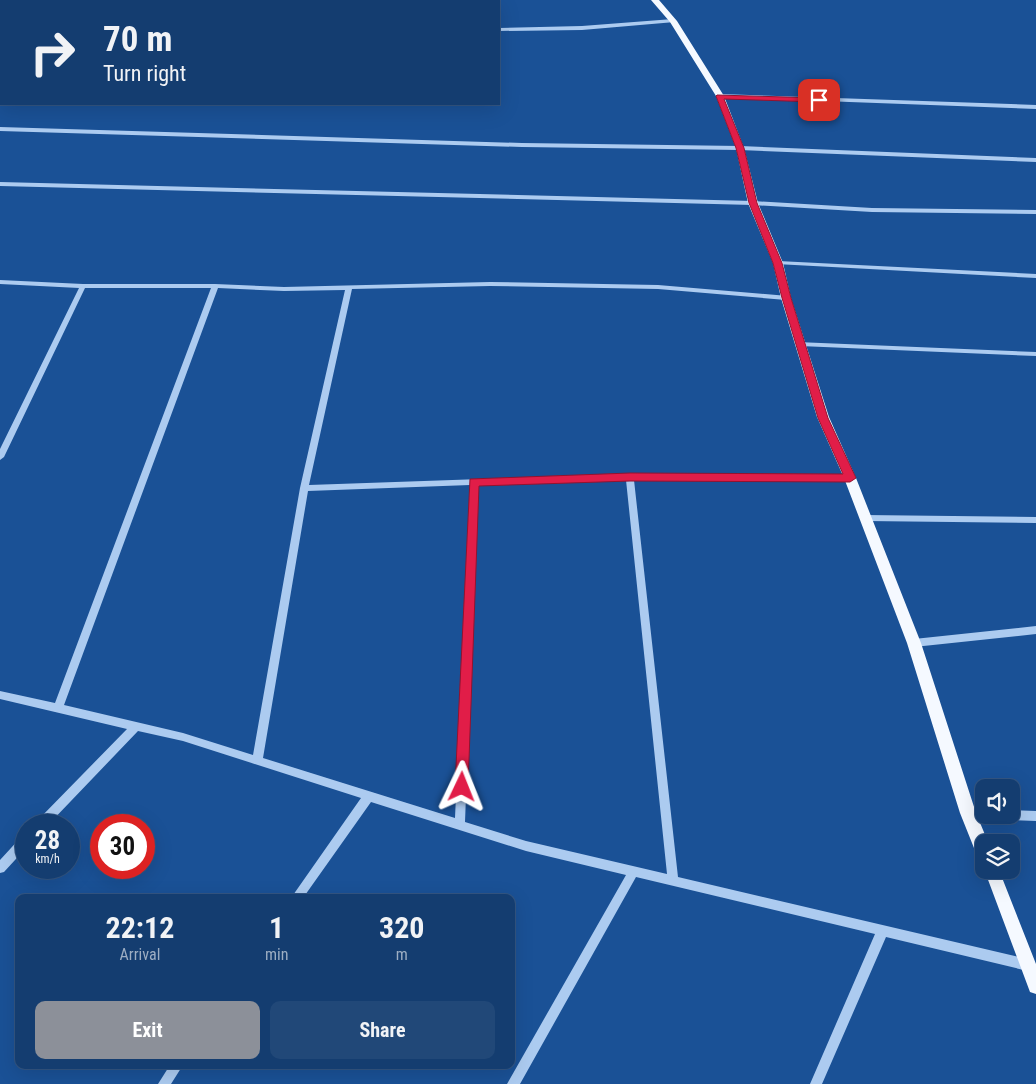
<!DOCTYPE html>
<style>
body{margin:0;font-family:"Roboto Condensed",sans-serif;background:#214878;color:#f1f3f6;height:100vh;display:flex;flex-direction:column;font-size:19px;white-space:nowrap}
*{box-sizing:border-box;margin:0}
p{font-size:16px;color:#9daec3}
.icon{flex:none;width:28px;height:28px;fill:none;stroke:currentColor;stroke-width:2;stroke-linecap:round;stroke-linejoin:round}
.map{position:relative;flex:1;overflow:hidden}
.drawer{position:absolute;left:15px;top:894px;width:500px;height:175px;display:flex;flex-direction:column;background:#143d70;border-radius:10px;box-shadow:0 5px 20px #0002,0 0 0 1px #335683}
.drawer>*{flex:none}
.banner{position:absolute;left:0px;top:0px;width:500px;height:105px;box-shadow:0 5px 20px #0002,0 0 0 1px #335683;background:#143d70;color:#f1f3f6;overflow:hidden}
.tools{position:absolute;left:975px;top:779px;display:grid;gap:10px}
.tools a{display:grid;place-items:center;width:45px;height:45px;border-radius:10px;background:#143d70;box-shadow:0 5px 20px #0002,0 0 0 1px #335683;font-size:25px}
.speed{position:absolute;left:15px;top:814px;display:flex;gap:10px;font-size:25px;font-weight:700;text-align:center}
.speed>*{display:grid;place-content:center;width:65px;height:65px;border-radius:50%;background:#143d70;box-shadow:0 5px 20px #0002,0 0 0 1px #335683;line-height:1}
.speed small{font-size:12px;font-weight:400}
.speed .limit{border:8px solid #d22;background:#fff;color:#111}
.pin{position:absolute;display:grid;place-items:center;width:42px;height:42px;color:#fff;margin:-21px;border-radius:10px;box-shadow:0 2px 8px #0006}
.me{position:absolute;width:55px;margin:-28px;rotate:2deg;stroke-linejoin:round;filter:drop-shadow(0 0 4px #0008)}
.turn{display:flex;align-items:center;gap:18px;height:105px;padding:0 20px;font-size:22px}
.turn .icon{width:65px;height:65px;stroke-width:2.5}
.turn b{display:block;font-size:35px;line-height:42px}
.eta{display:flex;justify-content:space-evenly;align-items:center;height:85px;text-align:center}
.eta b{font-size:30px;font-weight:700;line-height:35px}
.button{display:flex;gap:10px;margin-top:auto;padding:10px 20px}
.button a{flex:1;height:58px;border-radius:10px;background:#8c9099;color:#fff;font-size:20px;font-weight:700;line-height:58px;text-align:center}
.button a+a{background:#214878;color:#f1f3f6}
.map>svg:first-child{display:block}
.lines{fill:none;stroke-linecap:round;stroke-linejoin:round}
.minor{fill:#accbf0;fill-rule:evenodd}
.major{fill:#f5f9ff;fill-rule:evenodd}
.route{fill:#e11d48;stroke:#92132f}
</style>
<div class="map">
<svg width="1036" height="1084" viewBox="0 0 1036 1084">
<rect width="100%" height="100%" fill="#1a5196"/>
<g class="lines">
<!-- minor -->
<path class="minor" d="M0,6L1,7V9L0,10Z
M673,19L676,21L675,22L582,30L499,31V28L582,26Z
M720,94L1036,105V109L718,97V95Z
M0,127L522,143L740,146L1036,158V162L740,150L522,147L0,131Z
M0,182L753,201L872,208L1036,210V214L872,212L753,205L0,186Z
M778,261L1036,274V278L776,264L775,263Z
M0,280L83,284H215L284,287L490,282L658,285L788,296V300H786L658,289L490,286L352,289L309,485L630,474L853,476L854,478L853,480L850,481L634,480L678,877L1028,959L1032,961L1034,965L1032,969L1028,971L886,937L822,1084H810L875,934L636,877L520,1084H507L626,875L526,851L371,802L303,898H291L361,798L183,741L138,731L48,825H36L37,821L127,729L0,699V691L55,703L211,288H85L4,457L0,460V449L79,288L0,284ZM218,288L284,291L345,290L300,488L253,755L183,733L64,705ZM626,480L667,874L526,841L465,822L478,485ZM470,485L455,818L263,758L308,491Z
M797,342L1036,352V356L800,346H797Z
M865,515L1036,517V523L865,521L861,518Z
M1036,626V634L914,647L911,646L909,643L911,640L914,639Z
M968,808L984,809V815H989L988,818C981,820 971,819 964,817L963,813L964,809Z
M1011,810L1036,811V821L1011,820L1007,819L1006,815H1011Z
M26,835V848L4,872L0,873V860L22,836Z
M170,1065H183L171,1084H158Z"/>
<!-- major -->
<path class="major" d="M651,0H659L677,21L724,96L744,148L758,203L783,263L791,298L829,417L856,478L921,643L976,813L988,842H984V860L978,858L960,813L907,643L844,478L817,417L781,298L773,263L748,203L736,148L716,96L670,22Z
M984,869L999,870L1036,964V994L1030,992Z"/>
</g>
<!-- route -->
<path class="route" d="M717,95L819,98L822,100L819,102L724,99L744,148L757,203L782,263L791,298L828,418L856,478L850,482L630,481L479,486L468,787L466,791L462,793L457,791L455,787L470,479L630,473L843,474L818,418L782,298L773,263L749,203L736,148L716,96Z"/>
</svg>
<div class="tools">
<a><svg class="icon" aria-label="sound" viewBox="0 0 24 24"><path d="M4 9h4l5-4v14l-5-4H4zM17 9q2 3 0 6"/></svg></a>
<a><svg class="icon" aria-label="layers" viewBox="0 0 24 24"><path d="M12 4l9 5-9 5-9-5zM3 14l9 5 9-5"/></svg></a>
</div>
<div class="speed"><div>28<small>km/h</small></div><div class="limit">30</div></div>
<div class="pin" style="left:819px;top:100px;background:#d93025"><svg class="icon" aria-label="arrive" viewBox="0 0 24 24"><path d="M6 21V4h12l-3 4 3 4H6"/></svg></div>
<svg class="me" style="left:462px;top:787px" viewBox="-20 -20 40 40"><path d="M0-17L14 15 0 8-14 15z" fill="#e11d48" stroke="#fff" stroke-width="4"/></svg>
<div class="banner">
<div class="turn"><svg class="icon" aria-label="right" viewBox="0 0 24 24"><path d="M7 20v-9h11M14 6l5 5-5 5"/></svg><div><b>70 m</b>Turn right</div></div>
</div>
<section class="drawer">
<div class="eta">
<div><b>22:12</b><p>Arrival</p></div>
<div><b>1</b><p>min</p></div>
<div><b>320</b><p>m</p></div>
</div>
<div class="button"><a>Exit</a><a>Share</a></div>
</section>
</div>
